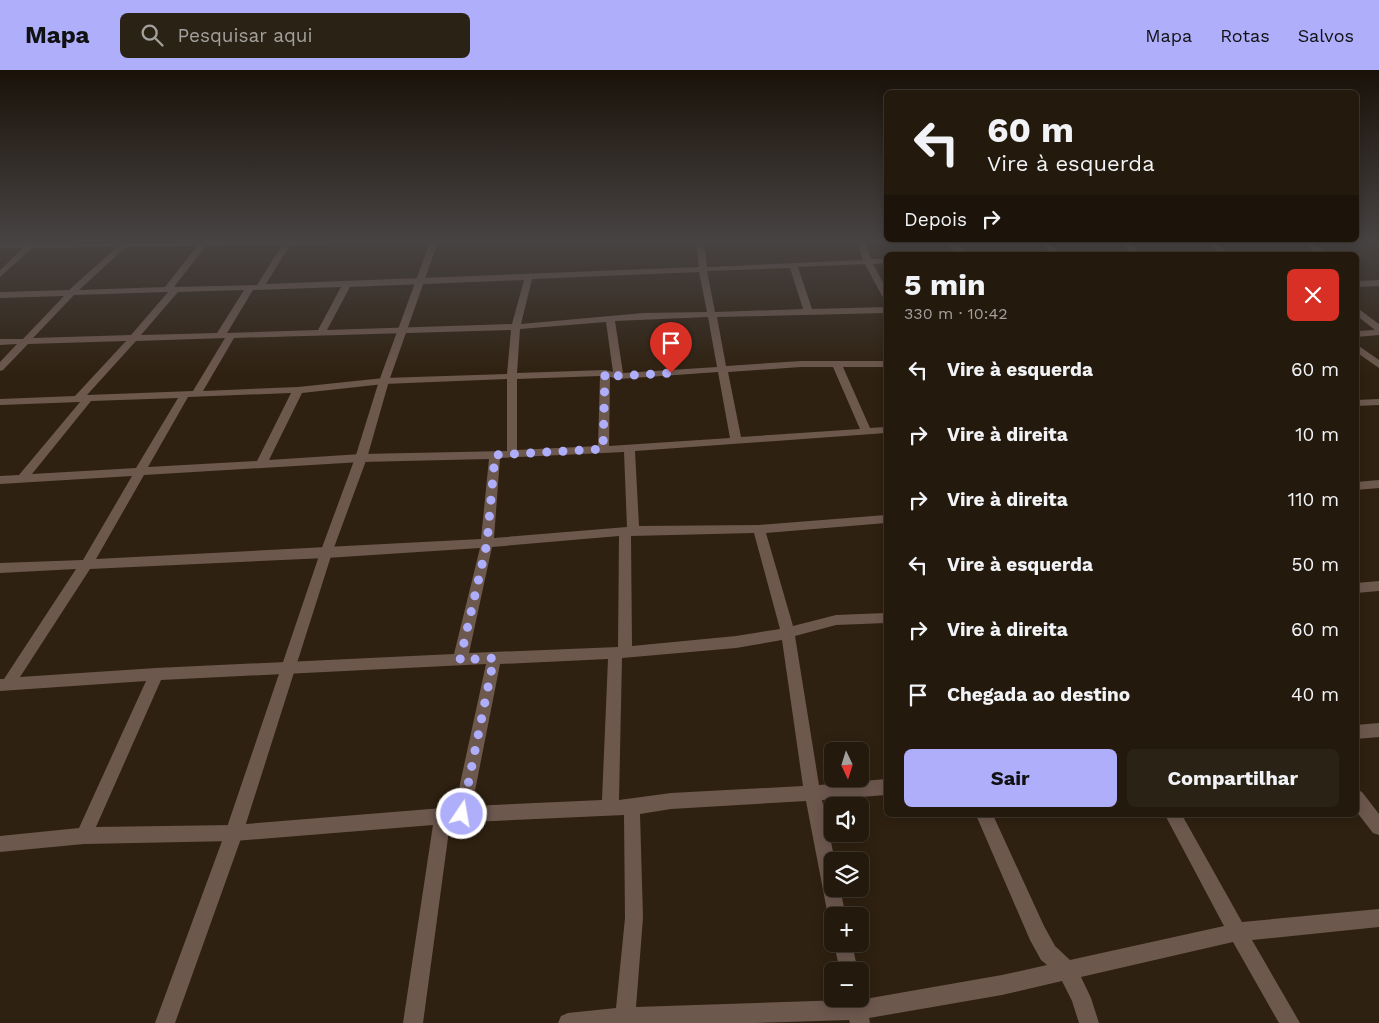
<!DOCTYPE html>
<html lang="pt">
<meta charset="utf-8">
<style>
body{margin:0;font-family:"Work Sans",sans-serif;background:#2b2216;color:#f1f3f6;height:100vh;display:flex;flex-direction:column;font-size:19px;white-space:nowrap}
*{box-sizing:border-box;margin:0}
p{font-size:16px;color:#a3a09d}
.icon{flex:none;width:28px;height:28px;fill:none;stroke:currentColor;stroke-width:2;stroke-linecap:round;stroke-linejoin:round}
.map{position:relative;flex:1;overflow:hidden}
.side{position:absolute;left:884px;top:182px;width:475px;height:565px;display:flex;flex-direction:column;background:#23190d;border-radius:8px;box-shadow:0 2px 12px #0003,0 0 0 1px #40382e}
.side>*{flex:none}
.banner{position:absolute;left:884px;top:20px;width:475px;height:152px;border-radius:8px;box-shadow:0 2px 12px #0003,0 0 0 1px #40382e;background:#23190d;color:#f1f3f6;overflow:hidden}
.needle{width:32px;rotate:176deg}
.tools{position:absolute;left:824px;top:672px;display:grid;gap:10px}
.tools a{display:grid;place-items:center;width:45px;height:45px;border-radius:8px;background:#23190d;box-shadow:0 2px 12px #0003,0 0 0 1px #40382e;font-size:25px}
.pin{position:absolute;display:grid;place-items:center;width:42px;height:42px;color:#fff;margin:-51px -21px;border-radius:50% 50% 50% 0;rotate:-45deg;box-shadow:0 0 5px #0007}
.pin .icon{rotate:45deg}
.me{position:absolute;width:55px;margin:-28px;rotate:12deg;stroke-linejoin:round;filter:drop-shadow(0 0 4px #0008)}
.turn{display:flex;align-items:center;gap:18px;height:105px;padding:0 20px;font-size:22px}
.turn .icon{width:65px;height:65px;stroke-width:2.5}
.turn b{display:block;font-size:35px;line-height:42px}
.then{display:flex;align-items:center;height:48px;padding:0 20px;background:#0003;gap:10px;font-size:19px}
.round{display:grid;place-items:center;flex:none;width:52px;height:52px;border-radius:8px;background:#2b2216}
.headline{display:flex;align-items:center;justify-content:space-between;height:85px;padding:0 20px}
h1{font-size:30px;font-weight:700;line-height:38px}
.cta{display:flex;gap:10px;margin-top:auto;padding:10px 20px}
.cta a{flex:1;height:58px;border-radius:8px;background:#aeaefb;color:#111;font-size:20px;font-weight:700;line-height:58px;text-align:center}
.cta a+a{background:#2b2216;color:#f1f3f6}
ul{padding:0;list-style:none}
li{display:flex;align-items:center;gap:15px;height:65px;padding:0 20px}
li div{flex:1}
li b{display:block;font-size:19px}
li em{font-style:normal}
header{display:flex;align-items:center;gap:30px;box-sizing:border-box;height:70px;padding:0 25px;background:#aeaefb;color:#111}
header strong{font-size:24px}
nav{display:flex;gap:28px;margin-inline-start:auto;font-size:18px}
.search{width:350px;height:45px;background:#2b2216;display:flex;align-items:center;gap:12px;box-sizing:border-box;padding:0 18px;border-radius:8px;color:#a3a09d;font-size:19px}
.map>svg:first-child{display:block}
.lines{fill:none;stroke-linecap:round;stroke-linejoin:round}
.minor{fill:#6d584e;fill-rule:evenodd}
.tertiary{fill:#6d584e;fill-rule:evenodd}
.route{stroke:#aeaefb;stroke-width:9;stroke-dasharray:0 16.2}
</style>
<header>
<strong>Mapa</strong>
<div class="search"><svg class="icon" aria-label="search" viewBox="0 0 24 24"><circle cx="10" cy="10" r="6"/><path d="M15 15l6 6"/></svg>Pesquisar aqui</div>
<nav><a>Mapa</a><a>Rotas</a><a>Salvos</a></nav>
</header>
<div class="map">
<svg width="1379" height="953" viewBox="0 0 1379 953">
<rect width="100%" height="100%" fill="#2f2111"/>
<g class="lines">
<!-- minor -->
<path class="minor" d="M32,172L35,173L331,172L327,174L290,175L266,214L699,197L696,172H704L707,197L863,190L857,172H865L871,189H886V193L873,194L886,218V229L882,226L865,194L798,197L812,239L886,237V243L717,247L726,296L801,291H886V297H843L870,358L886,357V363L635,381L639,456L759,455L886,445V453L766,463L793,556L836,545L886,543V553L836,555L795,566L819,715L886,709V725L822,730L835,791H832V819H840L846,846H832V853L828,846L806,731L671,739L640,744L643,848L636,937L845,930V929H860V921L865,929L1002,905L1047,895L1041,890L1030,870L976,745H993L1044,856L1055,876L1070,890L1224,856L1165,745H1182L1242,852L1379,839V857L1252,870L1300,953H1279L1233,872L1081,907L1091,928L1099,953H1079L1072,931L1062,911L1002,925L869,948L870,953H850L849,950L755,953H558L561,946L568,943L616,938L625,848L624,745L450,753L423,953H403L433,755L234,771L84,774L0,782V766L79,758L146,611L0,621V609H4L76,499L0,503V493L83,490L132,406L0,414V406L19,405L80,332L0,335V329L75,326L126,271L28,274L3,300L0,301V292L17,274L0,275V269H23L64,226L0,228V222L69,220L117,177L32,178L0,207V200L23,178H0V174ZM282,175L257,215L174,217L206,176ZM197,176L165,217L79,220L126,177ZM790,198L803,239L715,242L707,201ZM699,202L707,242L643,243L521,254L532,209ZM524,210L512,254L327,260L350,217ZM341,217L318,260L227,263L253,220ZM244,220L217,263L141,265L178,222ZM168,222L131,265L33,268L74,225ZM708,247L717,297L623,303L615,251ZM606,252L613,302L605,300L517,303L520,259ZM511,260L507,304L384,308L298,317L203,321L234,268ZM225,268L193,321L87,325L136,271ZM801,297H833L860,359L741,367L728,302ZM718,302L730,368L609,376L610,307L619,309ZM600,306L598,376L517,380V309ZM507,309V381L361,384L269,390L302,323L384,314ZM291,323L257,391L148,397L188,327ZM178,328L136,398L32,404L91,331ZM624,382L627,457L494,468L500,388ZM489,389L481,469L96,489L144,405L361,392ZM754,463L780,559L736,566L632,576L631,466ZM619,466L618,577L469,583L492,477ZM480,478L454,584L156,598L20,607L90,499L326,488ZM782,570L803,716L671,723L619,730L622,588L736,578ZM608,589L602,730L472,736L500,594ZM486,594L455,737L234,755L96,757L161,610Z
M945,172C956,171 961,176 967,185H959Z
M1040,172H1048L1062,185H1053Z
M1121,172H1129L1143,185H1134Z
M1206,172H1214L1231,185H1222Z
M1302,172H1311L1330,185H1321Z
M1379,210V216L1356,217V211Z
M1356,237L1379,254V265L1356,267V261L1375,260L1356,245Z
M1356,274L1379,290V298L1356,282Z
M1379,329V335L1356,336V330Z
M1379,410V418L1356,420V412Z
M1379,511V521L1356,523V513Z
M1379,653V667L1356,669V655Z
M1356,719L1362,722L1379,744V765L1373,763L1356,741Z
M834,874H852L858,901H840Z"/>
<!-- tertiary -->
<path class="tertiary" d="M430,172H438L389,311L367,388L332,483L243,763L175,953H155L225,763L320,483L355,388L379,311Z"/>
</g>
<!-- sky -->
<linearGradient id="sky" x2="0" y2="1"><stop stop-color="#1a1209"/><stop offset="0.56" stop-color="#474343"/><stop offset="1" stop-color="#474343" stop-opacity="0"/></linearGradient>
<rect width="1379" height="305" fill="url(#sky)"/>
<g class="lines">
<!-- route -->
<path class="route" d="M462,744L494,588L460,590L487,473L495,385L603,379L605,303L619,306L671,303"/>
</g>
</svg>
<div class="tools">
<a><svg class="needle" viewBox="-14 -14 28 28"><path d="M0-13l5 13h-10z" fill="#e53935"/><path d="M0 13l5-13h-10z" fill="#a3a09d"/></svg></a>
<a><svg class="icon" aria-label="sound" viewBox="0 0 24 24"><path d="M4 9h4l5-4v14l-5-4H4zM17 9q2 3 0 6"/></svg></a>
<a><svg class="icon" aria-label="layers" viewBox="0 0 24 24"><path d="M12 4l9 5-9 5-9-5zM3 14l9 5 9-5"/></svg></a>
<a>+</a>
<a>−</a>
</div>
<div class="pin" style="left:671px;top:303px;background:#d93025"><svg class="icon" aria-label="arrive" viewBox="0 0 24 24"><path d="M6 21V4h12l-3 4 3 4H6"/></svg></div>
<svg class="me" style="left:462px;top:744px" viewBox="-20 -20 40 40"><circle r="17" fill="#aeaefb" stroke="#fff" stroke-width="3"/><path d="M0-11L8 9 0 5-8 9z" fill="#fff"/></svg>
<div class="banner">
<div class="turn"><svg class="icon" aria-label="left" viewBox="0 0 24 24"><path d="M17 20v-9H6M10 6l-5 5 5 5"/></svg><div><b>60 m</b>Vire à esquerda</div></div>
<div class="then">Depois<svg class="icon" aria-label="right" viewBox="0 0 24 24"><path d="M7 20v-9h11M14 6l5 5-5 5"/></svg></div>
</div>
<section class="side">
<div class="headline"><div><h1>5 min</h1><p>330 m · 10:42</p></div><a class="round" style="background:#d93025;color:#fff"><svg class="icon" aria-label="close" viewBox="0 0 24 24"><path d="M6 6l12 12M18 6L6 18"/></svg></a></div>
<ul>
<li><svg class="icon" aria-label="left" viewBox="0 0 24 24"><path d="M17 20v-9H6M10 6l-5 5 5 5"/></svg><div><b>Vire à esquerda</b></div><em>60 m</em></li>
<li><svg class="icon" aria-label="right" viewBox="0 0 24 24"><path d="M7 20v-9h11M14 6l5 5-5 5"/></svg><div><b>Vire à direita</b></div><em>10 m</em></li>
<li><svg class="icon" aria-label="right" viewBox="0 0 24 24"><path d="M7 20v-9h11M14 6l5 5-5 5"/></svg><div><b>Vire à direita</b></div><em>110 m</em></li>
<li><svg class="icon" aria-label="left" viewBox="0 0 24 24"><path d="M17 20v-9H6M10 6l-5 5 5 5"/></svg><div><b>Vire à esquerda</b></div><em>50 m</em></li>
<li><svg class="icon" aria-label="right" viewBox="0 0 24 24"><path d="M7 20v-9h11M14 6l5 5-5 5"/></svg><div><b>Vire à direita</b></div><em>60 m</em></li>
<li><svg class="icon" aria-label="arrive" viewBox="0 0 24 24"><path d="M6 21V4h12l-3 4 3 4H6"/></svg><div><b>Chegada ao destino</b></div><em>40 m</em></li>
</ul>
<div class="cta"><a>Sair</a><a>Compartilhar</a></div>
</section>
</div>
